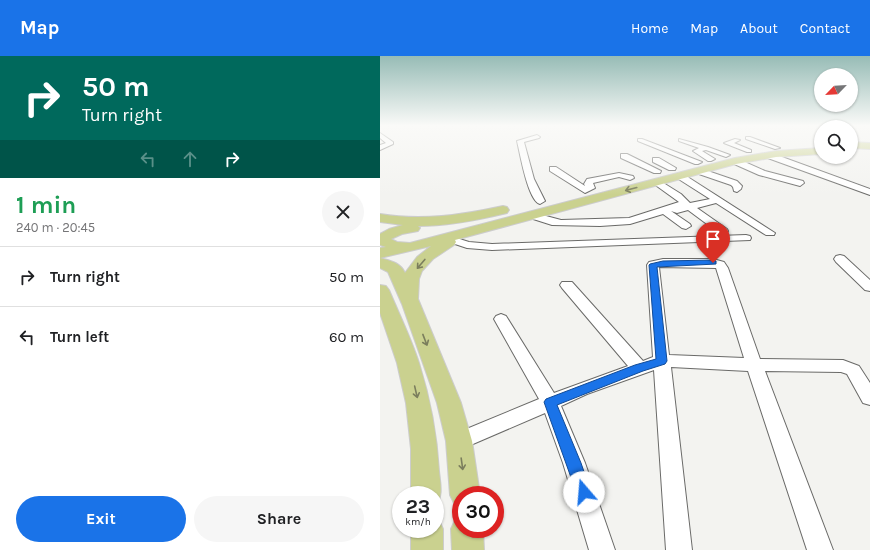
<!DOCTYPE html>
<meta charset="utf-8">
<style>
body{margin:0;font-family:Karla,sans-serif;background:#f6f6f6;color:#202124;height:100vh;display:flex;flex-direction:column;font-size:15px;white-space:nowrap}
*{box-sizing:border-box;margin:0}
p{font-size:13px;color:#757577}
.icon{flex:none;width:22px;height:22px;fill:none;stroke:currentColor;stroke-width:2;stroke-linecap:round;stroke-linejoin:round}
.map{position:relative;flex:1;overflow:hidden}
.drawer{display:flex;flex-direction:column;background:#fff;width:380px}
.drawer>*{flex:none}
.banner{background:#00695c;color:#fff;overflow:hidden}
.needle{width:26px;rotate:245deg}
.controls{position:absolute;left:434px;top:12px;display:grid;gap:8px}
.controls a{display:grid;place-items:center;width:44px;height:44px;border-radius:50%;background:#fff;box-shadow:0 1px 3px #0004;font-size:20px}
.speed{position:absolute;left:12px;top:430px;display:flex;gap:8px;font-size:20px;font-weight:700;text-align:center}
.speed>*{display:grid;place-content:center;width:52px;height:52px;border-radius:50%;background:#fff;box-shadow:0 1px 3px #0004;line-height:1}
.speed small{font-size:10px;font-weight:400}
.speed .limit{border:6px solid #d22;background:#fff;color:#111}
.pin{position:absolute;display:grid;place-items:center;width:34px;height:34px;color:#fff;margin:-41px -17px;border-radius:50% 50% 50% 0;rotate:-45deg;box-shadow:0 0 4px #0007}
.pin .icon{rotate:45deg}
.me{position:absolute;width:44px;margin:-22px;rotate:342deg;stroke-linejoin:round;filter:drop-shadow(0 0 3px #0008)}
.turn{display:flex;align-items:center;gap:14px;height:84px;padding:0 16px;font-size:18px}
.turn .icon{width:52px;height:52px;stroke-width:2.5}
.turn b{display:block;font-size:28px;line-height:34px}
.lanes{display:flex;align-items:center;height:38px;padding:0 16px;background:#0003;justify-content:center;gap:20px;direction:ltr}
.lanes .off{opacity:.35}
.round{display:grid;place-items:center;flex:none;width:42px;height:42px;border-radius:21px;background:#f6f6f6}
.headline{display:flex;align-items:center;justify-content:space-between;height:68px;padding:0 16px}
h1{font-size:24px;font-weight:700;line-height:30px;color:#1e9e55}
.cta{display:flex;gap:8px;margin-top:auto;padding:8px 16px}
.cta a{flex:1;height:46px;border-radius:24px;background:#1a73e8;color:#fff;font-size:16px;font-weight:700;line-height:46px;text-align:center}
.cta a+a{background:#f6f6f6;color:#202124}
ul{padding:0;list-style:none}
li{display:flex;align-items:center;gap:12px;height:60px;padding:0 16px;border-top:1px solid #e0e0e0}
li div{flex:1}
li b{display:block;font-size:15px}
li em{font-style:normal}
header{display:flex;align-items:center;gap:24px;box-sizing:border-box;height:56px;padding:0 20px;background:#1a73e8;color:#fff}
header strong{font-size:19px}
nav{display:flex;gap:22px;margin-inline-start:auto;font-size:14px}
main{display:flex;flex:1;min-height:0}
.map>svg:first-child{display:block}
.lines{fill:none;stroke-linecap:round;stroke-linejoin:round}
.minor-casing{stroke:#6a6a68;stroke-width:2}
.major-casing{stroke:#ccc;stroke-width:2}
.minor{fill:#fff;fill-rule:evenodd}
.major{fill:#cad18f;fill-rule:evenodd}
.oneway{stroke:#7b7e5d}
.route{fill:#1a73e8;stroke:#114b97}
</style>
<header>
<strong>Map</strong>
<nav><a>Home</a><a>Map</a><a>About</a><a>Contact</a></nav>
</header>
<main>
<section class="drawer">
<div class="banner">
<div class="turn"><svg class="icon" aria-label="right" viewBox="0 0 24 24"><path d="M7 20v-9h11M14 6l5 5-5 5"/></svg><div><b>50 m</b>Turn right</div></div>
<div class="lanes"><svg class="icon off" aria-label="left" viewBox="0 0 24 24"><path d="M17 20v-9H6M10 6l-5 5 5 5"/></svg><svg class="icon off" aria-label="ahead" viewBox="0 0 24 24"><path d="M12 20V5M6 11l6-6 6 6"/></svg><svg class="icon" aria-label="right" viewBox="0 0 24 24"><path d="M7 20v-9h11M14 6l5 5-5 5"/></svg></div>
</div>
<div class="headline"><div><h1>1 min</h1><p>240 m · 20:45</p></div><a class="round"><svg class="icon" aria-label="close" viewBox="0 0 24 24"><path d="M6 6l12 12M18 6L6 18"/></svg></a></div>
<ul>
<li><svg class="icon" aria-label="right" viewBox="0 0 24 24"><path d="M7 20v-9h11M14 6l5 5-5 5"/></svg><div><b>Turn right</b></div><em>50 m</em></li>
<li><svg class="icon" aria-label="left" viewBox="0 0 24 24"><path d="M17 20v-9H6M10 6l-5 5 5 5"/></svg><div><b>Turn left</b></div><em>60 m</em></li>
</ul>
<div class="cta"><a>Exit</a><a>Share</a></div>
</section>
<div class="map">
<svg width="490" height="494" viewBox="0 0 490 494">
<rect width="100%" height="100%" fill="#f3f3f0"/>
<g class="lines">
<defs>
<path id="minor" d="M0,77L13,86V88L0,94V89L6,87L0,82Z
M157,79L160,81L159,82L144,86L154,123L165,145L160,148C148,145 140,97 137,85Z
M366,81H370L400,92L395,93L366,83Z
M258,83H262L322,106L318,108H315L258,85Z
M299,83L328,91L350,99L346,101L326,94L322,95L335,103L331,105H328L313,95L319,92L299,85Z
M355,83L360,84L354,87L371,94V96H367L344,87Z
M385,97H391L490,133V139L385,101Z
M241,98H247L281,115L280,117H274L241,102Z
M273,102H279L296,112L295,114H289L273,106Z
M352,103H358L385,115L423,125L424,127L420,130L379,119L352,107Z
M170,111H176L205,130L204,128L207,123L239,117L253,120L254,122L250,124L239,121L213,127L215,132L205,137L170,115Z
M316,113H322L357,125L362,130L361,133L357,136L354,135L353,131L351,129L316,117Z
M297,118H303L395,177L394,179H386L336,147L317,152L347,173L348,175L347,177H339L308,154L297,157L291,155L310,168L311,170L306,173L302,172L283,158L250,168L220,170L172,169L147,161L146,159L151,156L181,164L249,162L299,146L274,128L273,126L274,124L277,123L301,138L310,147L330,143L297,122Z
M366,179L370,180L371,182L370,184L112,194L87,192L69,186L67,184L73,181L89,186L112,188Z
M460,199L464,200L490,224V235L485,234L456,206L454,203L456,200Z
M283,203H333L344,206L348,212L380,303L463,304L479,310L490,327V349L483,347L467,318L461,316L385,315L453,494H427L368,315L291,311L312,494H286L274,314L207,338L181,350L205,407L235,494H209L183,407L165,357L86,391L79,394L72,391L69,385L72,379L159,343L114,263L116,260L121,258L126,260L174,337L248,310L182,232L180,229L182,226H192L263,305L273,301L267,209L269,206ZM279,211L336,212L364,302L289,299Z"/>
<path id="major" d="M471,86L490,87V93L471,92Z
M441,92V98L396,101L356,108L75,184L76,186L74,189L53,203L42,215L39,223L38,243L81,347L92,385L100,439H81V452L75,449L70,439L66,385L57,347L22,248L8,216L0,212V202C10,205 20,206 25,217L37,201L51,190L0,202V192L6,191L0,189V178L9,173L23,169L0,166V158C42,165 82,159 123,150L127,151L129,154L127,157C98,164 68,170 38,170L40,172L38,175L22,178L11,183L17,186L30,187L355,102L396,95Z
M0,229L6,230L9,234C19,258 31,282 39,307C50,342 57,378 59,415C60,426 64,441 55,450V439H31V393L26,347L17,307L0,257Z
M81,460V473H103L104,494H72L71,473L76,462Z
M55,461L58,462L63,473V494H31V473H55Z"/>
</defs>
<!-- minor casing -->
<use href="#minor" class="minor-casing"/>
<!-- major casing -->
<use href="#major" class="major-casing"/>
<!-- minor -->
<use href="#minor" class="minor"/>
<!-- major -->
<use href="#major" class="major"/>
</g>
<!-- one-way arrows -->
<defs><path id="oneway-shaft" d="M-6 0H5M1.5-3L5.5 0L1.5 3" fill="none" stroke-width="1.6" stroke-linecap="round" stroke-linejoin="round"/></defs>
<g class="oneway">
<use href="#oneway-shaft" transform="translate(251 133) rotate(165)"/>
<use href="#oneway-shaft" transform="translate(41 208) rotate(130)"/>
<use href="#oneway-shaft" transform="translate(45 284) rotate(69)"/>
<use href="#oneway-shaft" transform="translate(36 336) rotate(77)"/>
<use href="#oneway-shaft" transform="translate(82 408) rotate(82)"/>
</g>
<!-- sky -->
<linearGradient id="sky" x2="0" y2="1"><stop stop-color="#97bcb6"/><stop offset="0.5" stop-color="#fafaf8"/><stop offset="1" stop-color="#fafaf8" stop-opacity="0"/></linearGradient>
<rect width="490" height="139" fill="url(#sky)"/>
<!-- route -->
<path class="route" d="M333,204L336,205V208L277,211L287,305L285,308L263,315L177,349L201,407L211,436L209,441L204,443L198,441L164,346L166,343L255,309L276,303L269,209L270,208L283,205Z"/>
</svg>
<div class="controls">
<a><svg class="needle" viewBox="-14 -14 28 28"><path d="M0-13l5 13h-10z" fill="#e53935"/><path d="M0 13l5-13h-10z" fill="#757577"/></svg></a>
<a><svg class="icon" aria-label="search" viewBox="0 0 24 24"><circle cx="10" cy="10" r="6"/><path d="M15 15l6 6"/></svg></a>
</div>
<div class="speed"><div>23<small>km/h</small></div><div class="limit">30</div></div>
<div class="pin" style="left:333px;top:207px;background:#d93025"><svg class="icon" aria-label="arrive" viewBox="0 0 24 24"><path d="M6 21V4h12l-3 4 3 4H6"/></svg></div>
<svg class="me" style="left:204px;top:436px" viewBox="-20 -20 40 40"><circle r="19" fill="#fff"/><path d="M0-13L10 11 0 6-10 11z" fill="#1a73e8"/></svg>
</div>
</main>
